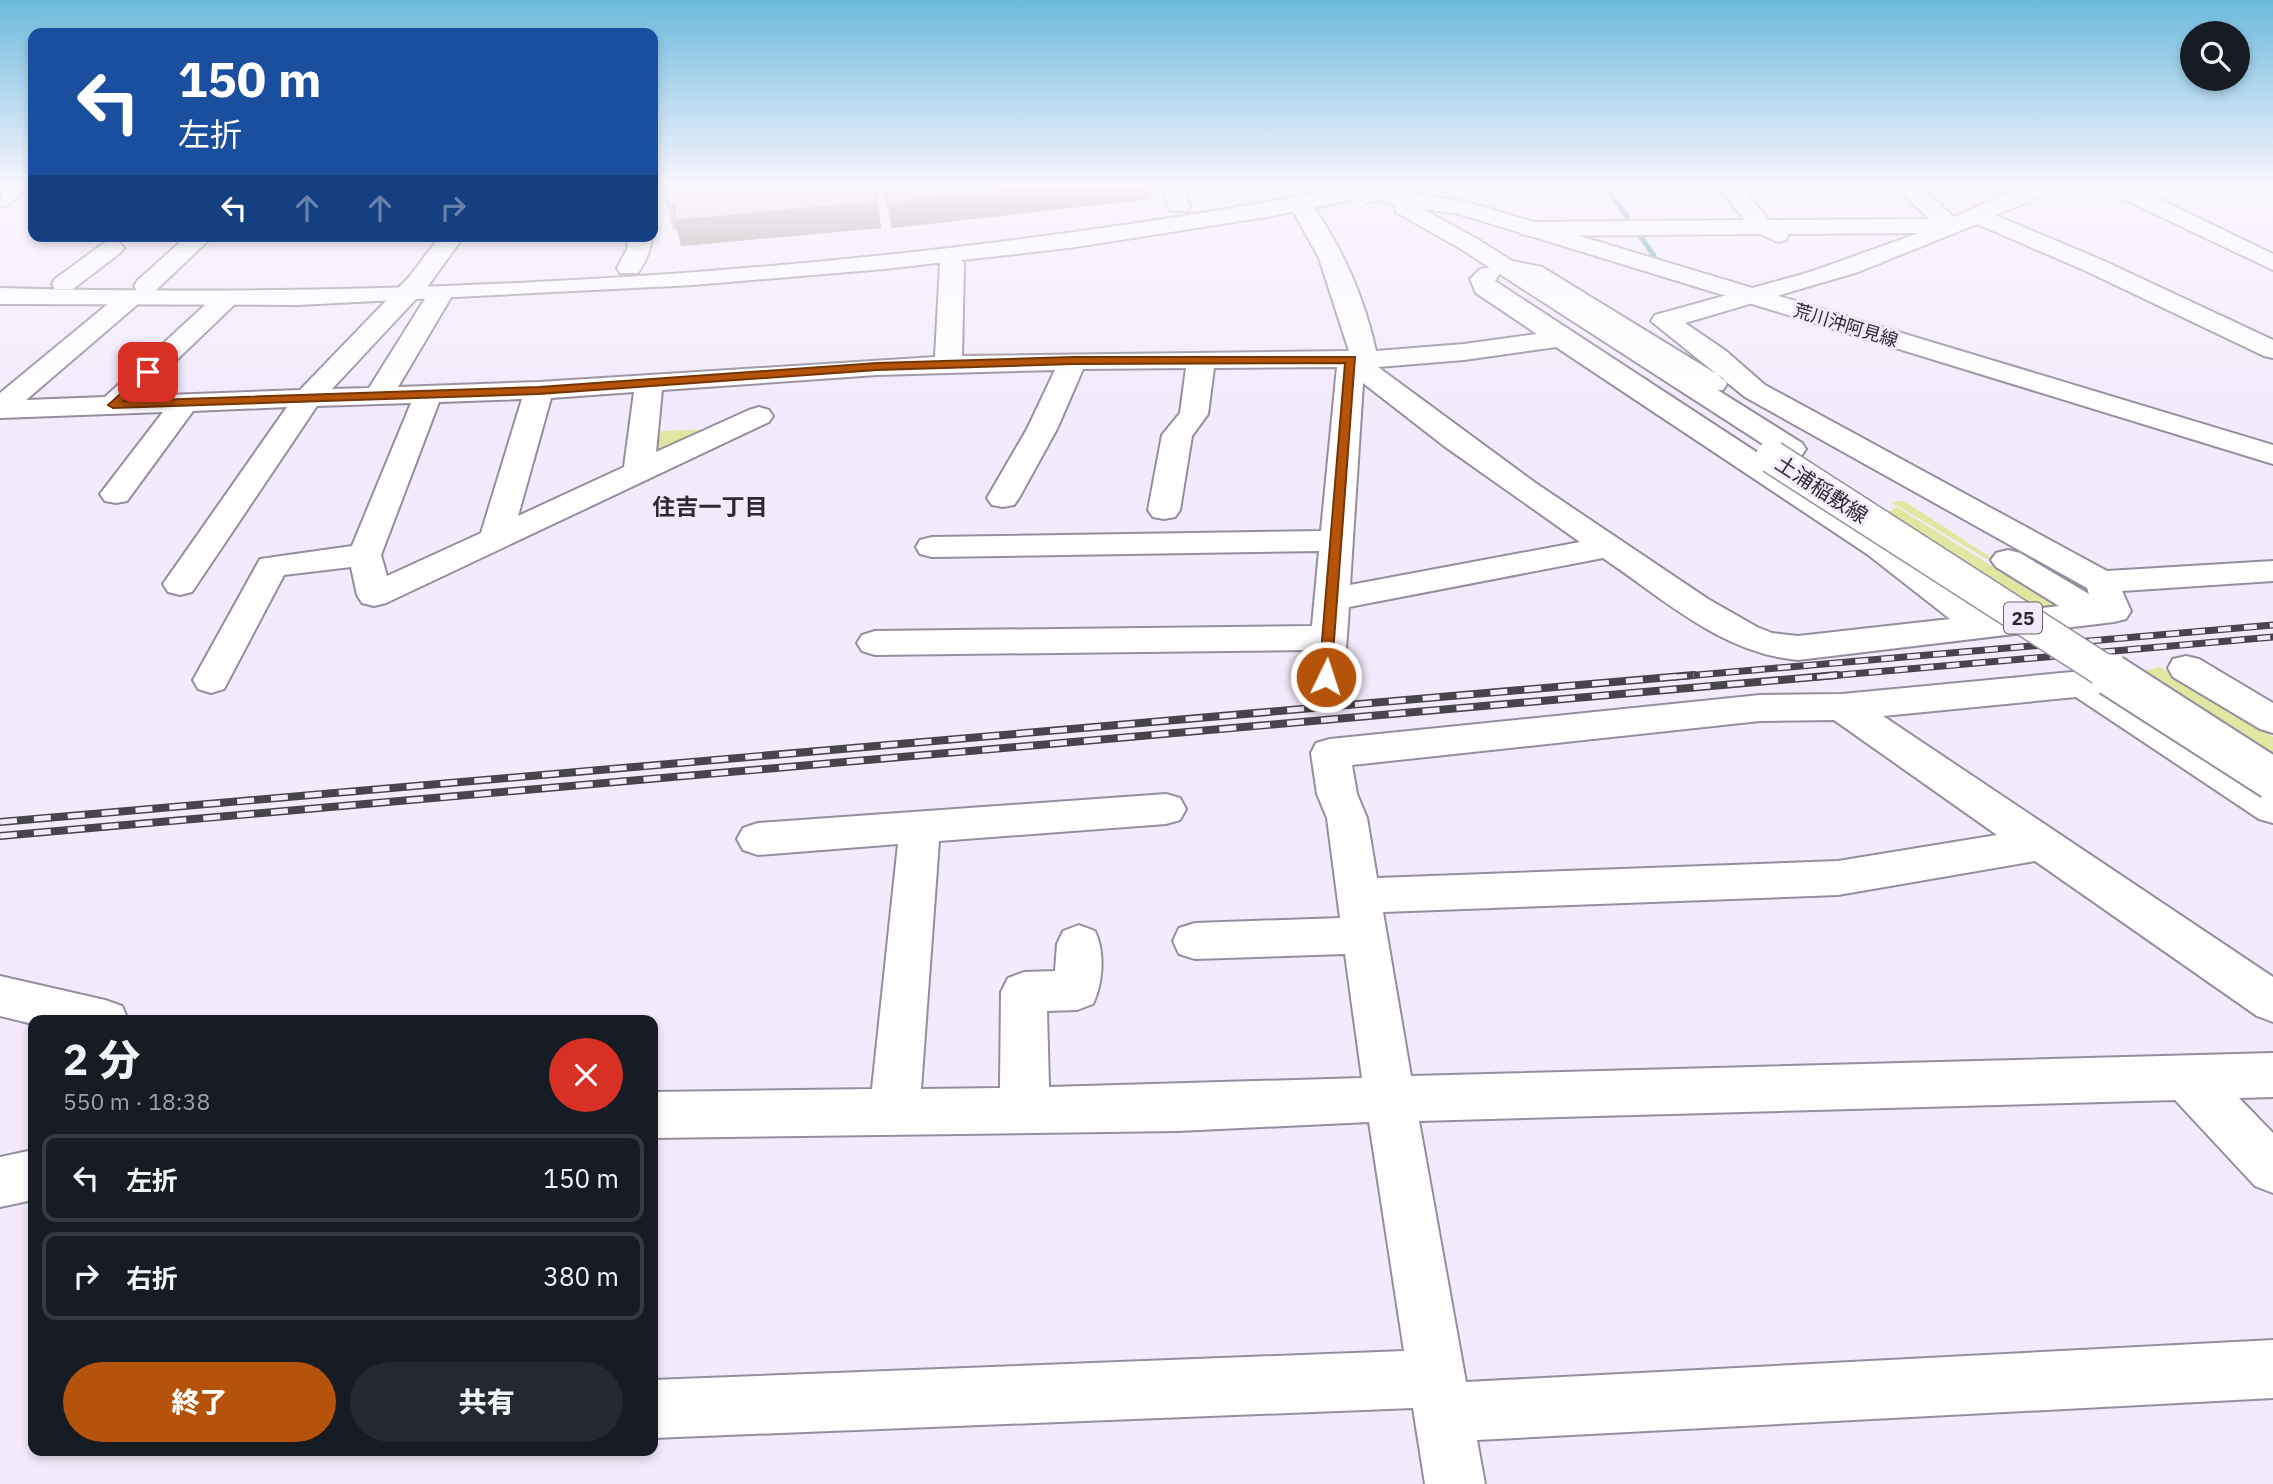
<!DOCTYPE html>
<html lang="ja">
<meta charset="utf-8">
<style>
body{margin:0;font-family:"IBM Plex Sans","Noto Sans JP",sans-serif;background:#242831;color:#f1f3f6;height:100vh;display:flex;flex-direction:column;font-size:26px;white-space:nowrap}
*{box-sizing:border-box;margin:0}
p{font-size:23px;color:#9ea1a6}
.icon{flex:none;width:38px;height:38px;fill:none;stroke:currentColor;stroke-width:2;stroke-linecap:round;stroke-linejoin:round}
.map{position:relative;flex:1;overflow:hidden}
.panel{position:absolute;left:28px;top:1015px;width:630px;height:441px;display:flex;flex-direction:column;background:#171b24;border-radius:14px;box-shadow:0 4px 10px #0003}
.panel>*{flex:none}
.guide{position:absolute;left:28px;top:28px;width:630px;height:214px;border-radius:14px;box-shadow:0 4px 10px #0003;background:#1a4fa0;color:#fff;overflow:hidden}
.buttons{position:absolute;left:2180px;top:21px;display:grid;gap:14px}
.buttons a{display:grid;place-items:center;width:70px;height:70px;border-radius:50%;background:#171b24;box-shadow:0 4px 10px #0003;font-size:35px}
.pin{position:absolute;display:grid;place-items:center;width:60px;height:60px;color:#fff;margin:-30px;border-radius:14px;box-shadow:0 4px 10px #0006}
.me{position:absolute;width:77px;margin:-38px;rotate:4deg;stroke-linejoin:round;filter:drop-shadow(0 0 5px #0008)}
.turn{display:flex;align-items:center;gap:24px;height:147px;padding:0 35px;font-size:32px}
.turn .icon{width:91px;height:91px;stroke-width:2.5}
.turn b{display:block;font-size:49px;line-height:60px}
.lanes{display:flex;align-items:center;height:66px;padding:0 35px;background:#0003;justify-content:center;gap:35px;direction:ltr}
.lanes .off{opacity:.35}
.round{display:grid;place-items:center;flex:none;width:74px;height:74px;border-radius:37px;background:#242831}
.summary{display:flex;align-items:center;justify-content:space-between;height:119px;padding:0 35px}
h1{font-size:42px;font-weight:800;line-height:52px}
.cta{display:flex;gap:14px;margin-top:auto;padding:14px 35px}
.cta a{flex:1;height:80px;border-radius:42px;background:#b45309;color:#fff;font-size:28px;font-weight:800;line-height:80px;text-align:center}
.cta a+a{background:#242831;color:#f1f3f6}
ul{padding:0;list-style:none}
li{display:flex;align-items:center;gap:21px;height:88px;margin:0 14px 10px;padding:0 21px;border:4px solid #363941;border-radius:14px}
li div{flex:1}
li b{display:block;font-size:26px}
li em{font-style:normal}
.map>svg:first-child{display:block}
.green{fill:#e0e7a0}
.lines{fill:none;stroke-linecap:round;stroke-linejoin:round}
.stream{stroke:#48969b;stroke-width:5}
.minor-casing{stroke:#968e9e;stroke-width:4}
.major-casing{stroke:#968e9e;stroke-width:4}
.minor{fill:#fff;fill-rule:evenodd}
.major{fill:#fff;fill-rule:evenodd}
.rail-far1-casing{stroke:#47444c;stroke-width:7}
.rail-casing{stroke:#47444c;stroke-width:8}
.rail-far1{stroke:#f3ebfc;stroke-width:4.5;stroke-dasharray:13;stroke-linecap:butt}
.rail{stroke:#f3ebfc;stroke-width:5;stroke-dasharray:17;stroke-linecap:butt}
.major-bridge-far2-casing{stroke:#968e9e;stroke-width:28;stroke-linecap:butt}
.major-bridge-far1-casing{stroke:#968e9e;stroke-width:35;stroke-linecap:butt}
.major-bridge-casing{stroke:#968e9e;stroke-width:45;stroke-linecap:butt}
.major-bridge-far2{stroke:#fff;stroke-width:25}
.major-bridge-far1{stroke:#fff;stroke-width:32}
.major-bridge{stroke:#fff;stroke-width:41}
.wall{fill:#bba9a7}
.shaded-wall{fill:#998a88}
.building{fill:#dac5c2;stroke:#998a88;stroke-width:2}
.route{fill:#b45309;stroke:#753606;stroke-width:2}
.labels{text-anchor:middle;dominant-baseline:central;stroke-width:6;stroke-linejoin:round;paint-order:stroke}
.far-street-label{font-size:18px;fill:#2d2a31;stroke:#f3ebfc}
.shield{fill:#f3ebfc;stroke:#68646e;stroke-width:2}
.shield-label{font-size:19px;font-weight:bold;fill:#2d2a31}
.street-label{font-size:21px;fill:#2d2a31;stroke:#f3ebfc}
.neighbourhood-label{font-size:23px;font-weight:bold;fill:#2d2a31;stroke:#f3ebfc}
</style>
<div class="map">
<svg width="2273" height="1484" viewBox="0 0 2273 1484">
<rect width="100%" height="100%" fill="#f3ebfc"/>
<!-- green -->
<path class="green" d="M733,428L639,472L644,432Z
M1904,501L2072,610L1891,502Z
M1897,507L2066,612L2021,617L1872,520Z
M2160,667L2273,737V801L2091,682Z"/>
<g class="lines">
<!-- stream -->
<path class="stream" d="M1607,188L1628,218
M1639,234L1654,256"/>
<defs>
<path id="minor" d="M28,188L8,205L0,207L2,188Z
M1161,188H1183L1190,206L1187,211H1171Z
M1719,188H1742L1769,220L1929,219L1897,188H1922L1954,217L2020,188H2054L2051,193L1995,215L2104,261L2273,340V358L2264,356L2086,271L1977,224L1858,272L1685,323L1726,351L1765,385L2107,571L2273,561V581L2122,591L2131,611L2126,619L2114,622L1798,660C1721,653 1664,599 1603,558L1349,607L1344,677L1339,686L1326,689L1313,686L1308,677L1310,650L875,655L862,651L857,643L862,635L875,631L1312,626L1319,551L932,557L920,554L916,547L920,540L932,537L1321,531L1337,367L1214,368L1208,414L1192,436L1180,510L1175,517L1164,519L1153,517L1148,510L1162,435L1180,413L1186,368L1083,369L1057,429L1019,498L1014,505L1003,507L992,505L987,498L1027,429L1055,370L877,375L662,390L656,452L749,410L759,407L769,410L773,416L769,422L386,603L374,606L362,603L357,595L351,567L284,575L224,689L211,693L198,689L193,680L260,559L352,546L411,403L317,406L192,592L180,595L168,592L163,584L287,407L193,411L127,501L116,503L105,501L100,494L163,412L0,418V393L120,294H138L142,299L138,304L26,400L105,397L218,293H236L240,298L236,303L139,396L300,390L410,276L440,236H464L428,286L332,389L369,388L431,289H449L453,294L398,387L539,382L935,357L940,264L943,259H961L964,264L962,356L1349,351L1319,258L1292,209L1303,202L1311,204C1342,246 1365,300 1376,351L1464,344L1537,334L1476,293L1470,279L1480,269L1492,267L1494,261L1503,259L1542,267L1723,378L1727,384L1723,390H1703L1525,278L1500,273L1495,281L1891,540L1921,566L1990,614L2059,606L1996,567L1991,560L1996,553L2008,550L2020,553L2089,594L2087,588L1745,397L1651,321L1655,315L1810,272L1919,233L1789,234L1786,240L1778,242L1760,234L1529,236L1521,234L1517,229L1521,224L1529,222L1745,220ZM1556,347L1867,554L1950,619L1798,636L1772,633L1757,627L1708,599L1537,484L1378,367L1464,360ZM1363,383L1444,446L1580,542L1350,585ZM634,392L624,467L518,516L551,398ZM522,399L481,533L387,576L381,555L439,402Z
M2108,188H2137L2273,254V270L2111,193Z
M187,236H213L155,291H137L134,286L137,281Z
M628,236H652C651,250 646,261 638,273H620L617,268L627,249Z
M112,241L120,243L124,248L120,253L73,289H55L52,284L55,279L104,243Z
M2186,656L2199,659L2273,703V733L2260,729L2173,677L2168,668L2173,659Z
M2083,671L2096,675L2273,788V823L2259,819L2076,697L1883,716L2273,977V1022L2257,1016L2035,861L1838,895L1383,912L1411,1076L2273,1053V1097L2239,1098L2273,1133V1193L2255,1186L2175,1100L1419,1121L1466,1382L2273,1340V1398L1477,1440L1485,1484H1425L1413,1408L653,1438V1380L1404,1351L1369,1122L1178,1131L653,1138V1092L872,1089L898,844L758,855L743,850L737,839L743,828L758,823L1166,794L1180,798L1186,809L1180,820L1166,824L939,841L921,1089L1000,1088L1001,992L1008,978L1024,972L1055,971L1057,944L1063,931L1079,925L1095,931C1105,952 1103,983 1093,1004L1077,1010L1047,1011L1049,1087L1362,1078L1345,954L1195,959L1179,954L1173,941L1179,928L1195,923L1340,918L1327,818L1317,794L1311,753L1316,743L1330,739L1760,695L1842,694ZM1834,720L1997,835L1838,861L1377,878L1367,818L1357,794L1352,765L1760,721Z
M0,976L105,1000L122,1006L128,1020H33V1024L0,1016Z
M33,1150V1200L0,1207V1157Z"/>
<path id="major" d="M1344,188H1377L1467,202L2273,445V464L1456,213L1423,209L1477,239L1802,443L1806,449L1802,455L1791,458L1780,455L1461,249L1396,212L1395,204L1366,197L1266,217L1076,247L884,269L693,285L298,305L0,304V288C444,300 907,271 1344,188Z"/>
</defs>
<!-- minor casing -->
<use href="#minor" class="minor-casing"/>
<!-- major casing -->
<use href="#major" class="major-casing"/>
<!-- minor -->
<use href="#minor" class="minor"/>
<!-- major -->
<use href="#major" class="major"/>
<defs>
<path id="rail-far1" d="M1674,677L2273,625
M1817,677L2273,637"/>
<path id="rail" d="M0,822L1694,675
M0,836L1837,675"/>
</defs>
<!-- rail-far1 casing -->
<use href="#rail-far1" class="rail-far1-casing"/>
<!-- rail casing -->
<use href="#rail" class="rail-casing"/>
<!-- rail-far1 -->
<use href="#rail-far1" class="rail-far1"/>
<!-- rail -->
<use href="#rail" class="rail"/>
<defs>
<path id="major-bridge-far2" d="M1360,192L1375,188"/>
<path id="major-bridge-far1" d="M1772,457L2114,677"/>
<path id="major-bridge" d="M2111,675L2273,779"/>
</defs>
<!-- major-bridge-far2 casing -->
<use href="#major-bridge-far2" class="major-bridge-far2-casing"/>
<!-- major-bridge-far1 casing -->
<use href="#major-bridge-far1" class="major-bridge-far1-casing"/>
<!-- major-bridge casing -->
<use href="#major-bridge" class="major-bridge-casing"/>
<!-- major-bridge-far2 -->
<use href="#major-bridge-far2" class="major-bridge-far2"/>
<!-- major-bridge-far1 -->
<use href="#major-bridge-far1" class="major-bridge-far1"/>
<!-- major-bridge -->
<use href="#major-bridge" class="major-bridge"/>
</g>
<!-- wall -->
<path class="wall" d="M882,188H1151V199L892,228Z
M878,202L881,228L681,246L677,230H673L667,205Z"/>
<!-- shaded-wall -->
<path class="shaded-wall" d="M1020,188H1151V199L892,228L889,203Z
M878,202L881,228L681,246L675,221Z"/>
<!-- building -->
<path class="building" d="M667,188H875L878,202L675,221L674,205H667Z
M885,188H1020L889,203Z"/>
<!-- sky -->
<linearGradient id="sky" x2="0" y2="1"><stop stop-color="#6cbadc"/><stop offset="0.47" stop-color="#faf6fe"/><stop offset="1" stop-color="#faf6fe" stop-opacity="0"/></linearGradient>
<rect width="2273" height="396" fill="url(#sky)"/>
<!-- route -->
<path class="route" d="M1073,357H1355L1331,681H1321L1319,677L1345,363L1073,364L877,370L539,394L113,408L108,405L148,369L154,372L152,374L124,401L539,387L877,363Z"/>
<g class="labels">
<!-- far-street labels -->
<g class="far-street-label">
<text transform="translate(1846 325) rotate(17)">荒川沖阿見線</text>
</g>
<!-- shield labels -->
<rect class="shield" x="2004" y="602.5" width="38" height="31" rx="5"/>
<g class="shield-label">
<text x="2023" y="618">25</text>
</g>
<!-- street labels -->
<g class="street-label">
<text transform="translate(1822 489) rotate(33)">土浦稲敷線</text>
</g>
<!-- neighbourhood labels -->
<g class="neighbourhood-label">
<text x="710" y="506">住吉一丁目</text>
</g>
</g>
</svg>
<div class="buttons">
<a><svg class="icon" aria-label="search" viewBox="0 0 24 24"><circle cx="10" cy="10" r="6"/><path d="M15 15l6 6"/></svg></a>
</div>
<div class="pin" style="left:148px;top:372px;background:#d93025"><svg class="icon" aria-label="arrive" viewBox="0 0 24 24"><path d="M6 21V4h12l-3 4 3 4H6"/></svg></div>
<svg class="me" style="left:1326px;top:677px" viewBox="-20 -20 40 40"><circle r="17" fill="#b45309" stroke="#fff" stroke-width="3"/><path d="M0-11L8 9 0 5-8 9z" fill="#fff"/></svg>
<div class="guide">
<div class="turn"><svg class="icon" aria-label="left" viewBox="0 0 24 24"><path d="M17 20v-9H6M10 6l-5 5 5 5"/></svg><div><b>150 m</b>左折</div></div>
<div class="lanes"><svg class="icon" aria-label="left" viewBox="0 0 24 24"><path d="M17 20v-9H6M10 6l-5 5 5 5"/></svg><svg class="icon off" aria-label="ahead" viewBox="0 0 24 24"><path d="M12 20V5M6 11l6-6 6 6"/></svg><svg class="icon off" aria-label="ahead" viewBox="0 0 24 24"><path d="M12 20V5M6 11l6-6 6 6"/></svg><svg class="icon off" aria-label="right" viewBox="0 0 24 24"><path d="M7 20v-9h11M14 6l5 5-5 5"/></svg></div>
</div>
<section class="panel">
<div class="summary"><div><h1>2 分</h1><p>550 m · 18:38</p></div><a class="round" style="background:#d93025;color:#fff"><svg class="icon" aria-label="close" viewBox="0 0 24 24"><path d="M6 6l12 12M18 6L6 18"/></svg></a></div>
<ul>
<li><svg class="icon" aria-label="left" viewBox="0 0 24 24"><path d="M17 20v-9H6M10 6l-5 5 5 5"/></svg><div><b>左折</b></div><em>150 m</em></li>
<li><svg class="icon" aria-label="right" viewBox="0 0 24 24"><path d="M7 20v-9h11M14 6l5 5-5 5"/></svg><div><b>右折</b></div><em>380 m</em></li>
</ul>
<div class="cta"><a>終了</a><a>共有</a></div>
</section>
</div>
